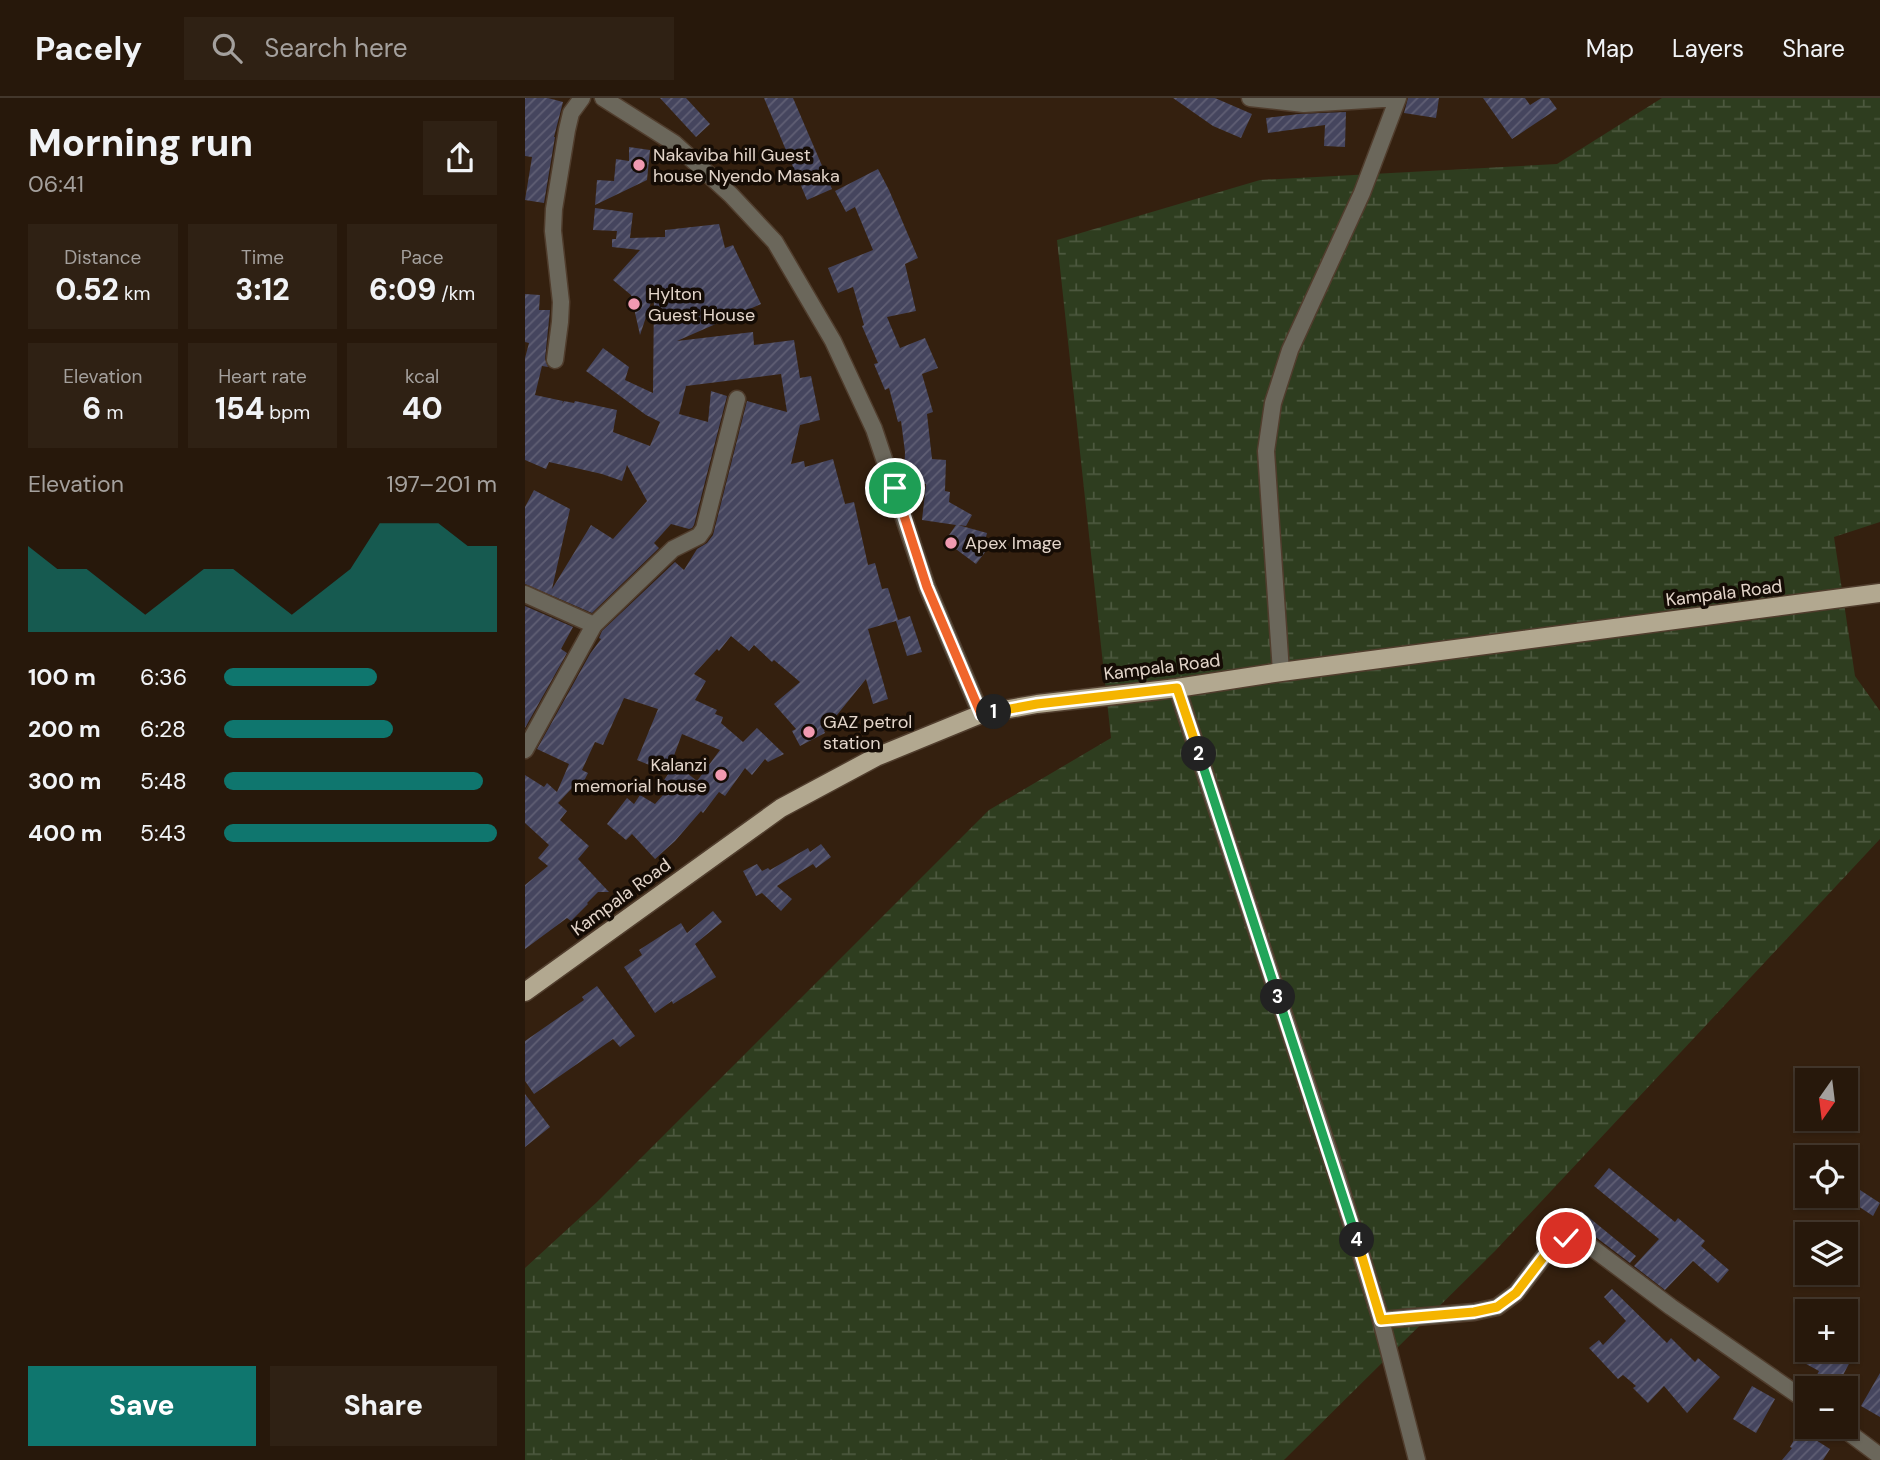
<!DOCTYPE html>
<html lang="en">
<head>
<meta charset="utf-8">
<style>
  :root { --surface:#27180b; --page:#2f2114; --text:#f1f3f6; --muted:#a4a09d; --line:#43372c; --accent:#0f766e }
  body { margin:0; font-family:"DM Sans",sans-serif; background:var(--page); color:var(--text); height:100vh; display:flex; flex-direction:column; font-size:26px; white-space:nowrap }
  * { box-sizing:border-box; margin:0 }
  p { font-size:23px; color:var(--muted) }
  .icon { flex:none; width:38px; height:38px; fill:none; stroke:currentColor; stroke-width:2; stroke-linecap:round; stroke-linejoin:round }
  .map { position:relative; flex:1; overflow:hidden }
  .sheet { display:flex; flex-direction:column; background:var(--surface); width:525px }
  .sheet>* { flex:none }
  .needle { width:46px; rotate:194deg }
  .tools { position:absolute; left:1270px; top:970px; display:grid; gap:14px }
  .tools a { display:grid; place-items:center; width:63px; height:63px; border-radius:0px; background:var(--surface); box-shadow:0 2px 5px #0004,0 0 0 2px var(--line); font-size:35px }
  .pin { position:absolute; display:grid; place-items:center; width:60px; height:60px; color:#fff; margin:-30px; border:4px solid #fff; border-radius:50%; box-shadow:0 2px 7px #0007 }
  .km { position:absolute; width:35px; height:35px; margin:-18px; border-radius:50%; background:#222; color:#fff; font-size:19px; line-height:35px; text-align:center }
  .round { display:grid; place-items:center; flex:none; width:74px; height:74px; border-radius:0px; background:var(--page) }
  .head { display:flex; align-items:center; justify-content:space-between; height:119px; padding:0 28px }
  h1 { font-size:38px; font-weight:800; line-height:52px }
  .metrics { display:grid; grid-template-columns:repeat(3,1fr); gap:10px; height:119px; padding:7px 28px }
  .metrics div { display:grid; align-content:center; border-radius:0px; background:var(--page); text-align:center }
  .metrics b { font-size:30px; font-weight:800 }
  .metrics small { font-size:19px; font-weight:400 }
  .metrics p { font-size:19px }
  .chart { height:196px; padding:14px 28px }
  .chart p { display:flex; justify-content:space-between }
  .chart svg { width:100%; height:126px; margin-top:7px; fill:var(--accent); opacity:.7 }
  .action { display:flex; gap:14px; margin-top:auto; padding:14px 28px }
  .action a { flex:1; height:80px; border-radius:0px; background:var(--accent); color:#fff; font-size:28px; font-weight:800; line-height:80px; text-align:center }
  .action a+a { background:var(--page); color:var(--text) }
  ul { padding:0 28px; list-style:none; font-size:23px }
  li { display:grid; grid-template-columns:112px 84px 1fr; align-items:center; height:52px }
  li i { height:18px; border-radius:9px; background:var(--accent) }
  header { display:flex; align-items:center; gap:42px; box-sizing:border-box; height:98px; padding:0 35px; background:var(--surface); border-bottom:2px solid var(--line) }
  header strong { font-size:33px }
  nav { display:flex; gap:38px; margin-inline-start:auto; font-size:24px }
  .search { width:490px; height:63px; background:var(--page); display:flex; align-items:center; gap:18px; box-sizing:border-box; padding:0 24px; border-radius:0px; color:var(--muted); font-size:26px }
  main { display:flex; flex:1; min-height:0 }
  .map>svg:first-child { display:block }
  .wetland { fill:url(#wetland-marsh) }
  .building { fill:url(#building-hatch); fill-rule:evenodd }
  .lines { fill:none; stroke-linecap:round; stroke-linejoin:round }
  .minor-casing { stroke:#503d2d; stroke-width:19 }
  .major-casing { stroke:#503d2d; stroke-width:21 }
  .minor { stroke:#6b675b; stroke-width:16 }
  .major { stroke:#b2a890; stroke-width:18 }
  .split-1-casing { stroke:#fff; stroke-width:14 }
  .split-2-casing { stroke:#fff; stroke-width:14 }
  .split-3-casing { stroke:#fff; stroke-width:14 }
  .split-4-casing { stroke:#fff; stroke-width:14 }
  .split-5-casing { stroke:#fff; stroke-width:14 }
  .split-1 { stroke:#f0652b; stroke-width:9 }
  .split-2 { stroke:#f5b400; stroke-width:9 }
  .split-3 { stroke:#22a559; stroke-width:9 }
  .split-4 { stroke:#22a559; stroke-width:9 }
  .split-5 { stroke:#f5b400; stroke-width:9 }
  .poi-dot { fill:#f19ab1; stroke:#150c05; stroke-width:2.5 }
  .labels { text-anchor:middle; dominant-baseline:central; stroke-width:7; stroke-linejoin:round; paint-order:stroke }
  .poi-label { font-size:18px; fill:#e3d5ca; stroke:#150c05; text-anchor:start }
  .street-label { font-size:18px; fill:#e3d5ca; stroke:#150c05 }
</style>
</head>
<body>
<header>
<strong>Pacely</strong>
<div class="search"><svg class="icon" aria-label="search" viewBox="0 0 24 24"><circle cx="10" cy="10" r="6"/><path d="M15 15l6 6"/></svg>Search here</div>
<nav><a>Map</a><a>Layers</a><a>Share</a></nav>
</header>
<main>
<section class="sheet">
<div class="head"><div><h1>Morning run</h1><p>06:41</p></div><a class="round"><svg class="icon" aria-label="share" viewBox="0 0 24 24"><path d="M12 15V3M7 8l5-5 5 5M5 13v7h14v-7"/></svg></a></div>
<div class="metrics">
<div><p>Distance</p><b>0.52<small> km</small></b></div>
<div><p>Time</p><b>3:12</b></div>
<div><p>Pace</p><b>6:09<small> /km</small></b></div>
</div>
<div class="metrics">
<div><p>Elevation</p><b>6<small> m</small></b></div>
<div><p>Heart rate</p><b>154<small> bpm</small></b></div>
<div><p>kcal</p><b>40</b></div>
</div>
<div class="chart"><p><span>Elevation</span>197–201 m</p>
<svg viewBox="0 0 160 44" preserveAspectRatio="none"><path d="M0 44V14L10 22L20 22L30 30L40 38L50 30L60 22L70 22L80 30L90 38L100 30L110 22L120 6L130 6L140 6L150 14L160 14V44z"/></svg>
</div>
<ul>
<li><b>100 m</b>6:36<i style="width:56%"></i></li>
<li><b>200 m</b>6:28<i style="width:62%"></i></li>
<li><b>300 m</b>5:48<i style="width:95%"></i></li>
<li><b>400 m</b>5:43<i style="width:100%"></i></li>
</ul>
<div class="action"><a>Save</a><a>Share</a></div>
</section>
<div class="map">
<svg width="1355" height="1362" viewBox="0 0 1355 1362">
  <defs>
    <pattern id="wetland-marsh" width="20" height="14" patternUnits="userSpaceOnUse" patternTransform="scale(1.75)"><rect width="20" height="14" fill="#2e3d1f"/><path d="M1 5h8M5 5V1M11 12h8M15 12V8" fill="none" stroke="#4c583e"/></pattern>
    <pattern id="building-hatch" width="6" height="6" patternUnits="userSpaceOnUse" patternTransform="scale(1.75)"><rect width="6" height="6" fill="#45455e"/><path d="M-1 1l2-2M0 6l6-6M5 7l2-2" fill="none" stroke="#605f74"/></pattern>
  </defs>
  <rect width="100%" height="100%" fill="#34200f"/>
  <!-- wetland -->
  <polygon class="wetland" points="1137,0 1355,0 1355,424 1309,439 1330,578 1355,613 1355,741 970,1153 759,1362 0,1362 0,1170 72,1104 464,712 586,640 532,142 735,82 1032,66"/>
  <!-- building -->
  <g class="building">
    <polygon points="0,0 23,0 38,4 29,39 30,39 19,105 0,102 7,59 0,58"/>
    <polygon points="135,0 161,0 185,26 171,39"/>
    <polygon points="239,0 268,0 307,91 282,102"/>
    <polygon points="648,0 690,0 727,16 716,40 688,28"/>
    <polygon points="883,0 914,0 911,20 879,15"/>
    <polygon points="958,0 1000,0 1005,7 1016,0 1024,0 1032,11 987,41"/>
    <polygon points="821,14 820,49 799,48 800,27 743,35 741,20 774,16"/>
    <polygon points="104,49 125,52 122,82 70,107 72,82 89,83 91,61 104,63"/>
    <polygon points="353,71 364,92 393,160 380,166 391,213 362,219 375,250 400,240 413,270 397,276 408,314 402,316 407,361 421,362 420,393 425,394 424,404 447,417 441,428 433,427 462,435 458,451 461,453 451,466 420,443 431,427 397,422 401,386 379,385 380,354 376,323 373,324 364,290 360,292 349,266 353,265 337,228 339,227 328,189 313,195 303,170 348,152 330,109 321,114 310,93"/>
    <path d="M70 110 108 115 105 140 140 139V132L194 126 200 150 208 147 236 206 152 243 228 234 229 247 269 242 275 280 286 278 295 322 275 327 266 366 279 363 280 369 308 361 320 406 329 404 343 467 350 465 357 491 363 490 373 522 385 518 397 554 382 558 371 523 343 531 363 601 348 606 341 581 299 633 300 635 275 648 267 633 271 631 249 606 275 584 249 562 247 564 229 547 224 553 206 538 194 553 192 551 169 576 181 583 170 602 192 612 190 616 198 619 196 625 218 644 232 630 259 656 243 664 240 661 227 677 220 670 200 698 194 694 178 715 176 713 150 743 130 761 107 736 101 742 82 726 102 700 109 706 115 697 130 706 146 688 139 682 144 675 112 662 133 611 99 600 78 647 70 644 57 672 63 675 55 691 49 688 33 705 42 713 35 722 64 748 53 761 84 794H73L62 805 63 806 46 823 42 820 0 851V787L23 768 13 760 24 747 0 725V677L19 689 22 685 32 694 44 666 12 651 65 556 76 541 74 540 77 533 150 464 159 472 172 451 182 445 188 437 222 303 262 314 256 276 161 288 154 316 183 324 186 293 202 298 169 427 167 430 164 431 146 426 129 445 134 450 67 515 0 486V409L9 392 45 411 27 491 66 427 88 441 122 403 102 367 97 383 77 376 24 364 21 371 0 362V260L4 245 0 244V196L15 197 14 212H25L20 261 23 269 17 268 10 297 38 303 37 306 39 303 49 305 50 303 92 312 88 334 125 348 135 324 121 317 61 273 78 250 104 269 100 282 128 295 129 195 115 237 106 197 88 182 115 152 87 149V141H91L92 133 68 132ZM157 636 195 652 172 683 147 663Z"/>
    <polygon points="0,508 48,529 36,551 42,555 0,630"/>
    <polygon points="296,746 306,759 291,770 288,766 252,788 267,801 256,813 237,795 231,798 218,773 232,766 237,773 243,770 245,772 283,750 285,754"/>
    <polygon points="188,813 197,824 170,846 191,879 148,906 147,903 130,915 99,869 117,857 114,852 156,825 162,835"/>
    <polygon points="72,888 110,938 95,949 88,941 9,996 0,983 0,943 59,902 57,899"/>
    <polygon points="0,996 25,1029 0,1049"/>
    <polygon points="1084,1070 1150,1124 1153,1120 1180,1143 1176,1148 1204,1172 1193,1185 1168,1163 1140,1192 1109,1168 1134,1141 1069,1088"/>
    <polygon points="1335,1092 1355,1105 1348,1118 1327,1104"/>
    <polygon points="1056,1113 1111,1158 1105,1165 1068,1137 1045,1128"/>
    <polygon points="1087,1191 1142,1245 1146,1240 1170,1264 1173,1260 1195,1279 1162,1315 1139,1288 1123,1305 1108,1290 1111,1288 1098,1277 1093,1281 1064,1250 1074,1242 1078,1247 1101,1223 1079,1199"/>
    <polygon points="1277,1251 1332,1251 1311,1290 1285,1290 1294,1273 1272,1261"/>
    <polygon points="1355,1275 1355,1319 1336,1308"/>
    <polygon points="1227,1288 1250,1301 1231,1335 1208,1321"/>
    <polygon points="1275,1332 1305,1351 1298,1362 1257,1362 1267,1350 1265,1349"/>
  </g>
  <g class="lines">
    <!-- minor casing -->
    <g class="minor-casing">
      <g id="minor">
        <polyline points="78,0 149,45 206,97 250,144 308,243 349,331 402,489 456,616"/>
        <polyline points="725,0 779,6 873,0 837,95 765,252 748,305 741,353 756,574"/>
        <polyline points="30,262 35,224 36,204 28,133 29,111 42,32 46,15 57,0"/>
        <polyline points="0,496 69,527"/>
        <polyline points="652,590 812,1078 856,1222 892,1362"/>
        <polyline points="0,652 69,527 148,451 174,438 179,431 212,301"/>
        <polyline points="856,1222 949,1214 972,1209 991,1195 1030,1144 1041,1140 1051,1141 1062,1146 1146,1209 1283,1304"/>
        <polyline points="1315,1328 1355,1358"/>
      </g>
    </g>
    <!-- major casing -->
    <g class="major-casing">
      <polyline id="major" points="0,894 256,710 351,659 456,616 512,606 652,590 756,574 1355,495"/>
    </g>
    <!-- minor -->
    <use href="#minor" class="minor"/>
    <!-- major -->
    <use href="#major" class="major"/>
  </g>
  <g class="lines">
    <!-- split-1 casing -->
    <g class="split-1-casing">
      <polyline id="split-1" points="370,390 402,489 456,616 469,614"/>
    </g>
    <!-- split-2 casing -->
    <g class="split-2-casing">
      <polyline id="split-2" points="469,614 512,606 652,590 674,656"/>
    </g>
    <!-- split-3 casing -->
    <g class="split-3-casing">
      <polyline id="split-3" points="674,656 753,899"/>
    </g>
    <!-- split-4 casing -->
    <g class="split-4-casing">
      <polyline id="split-4" points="753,899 832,1142"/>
    </g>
    <!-- split-5 casing -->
    <g class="split-5-casing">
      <polyline id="split-5" points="832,1142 856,1222 949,1214 972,1209 991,1195 1030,1144 1041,1140"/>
    </g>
    <!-- split-1 -->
    <use href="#split-1" class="split-1"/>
    <!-- split-2 -->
    <use href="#split-2" class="split-2"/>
    <!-- split-3 -->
    <use href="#split-3" class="split-3"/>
    <!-- split-4 -->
    <use href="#split-4" class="split-4"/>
    <!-- split-5 -->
    <use href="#split-5" class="split-5"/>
  </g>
  <!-- markers -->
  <g class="poi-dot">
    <circle cx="114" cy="67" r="7"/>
    <circle cx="109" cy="206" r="7"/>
    <circle cx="426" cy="445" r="7"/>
    <circle cx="284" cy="634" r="7"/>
    <circle cx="196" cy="677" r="7"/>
  </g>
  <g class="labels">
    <!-- poi labels -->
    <g class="poi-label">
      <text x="128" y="57">Nakaviba hill Guest<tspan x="128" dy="21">house Nyendo Masaka</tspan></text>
      <text x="123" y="196">Hylton<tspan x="123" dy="21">Guest House</tspan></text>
      <text x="440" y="445">Apex Image</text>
      <text x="298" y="624">GAZ petrol<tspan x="298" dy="21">station</tspan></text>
      <text x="182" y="667" text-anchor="end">Kalanzi<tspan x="182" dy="21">memorial house</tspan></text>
    </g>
    <!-- street labels -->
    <g class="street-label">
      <text transform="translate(1199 495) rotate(-7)">Kampala Road</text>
      <text transform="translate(637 569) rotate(-7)">Kampala Road</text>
      <text transform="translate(96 799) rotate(-36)">Kampala Road</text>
    </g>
  </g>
</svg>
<div class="tools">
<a><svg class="needle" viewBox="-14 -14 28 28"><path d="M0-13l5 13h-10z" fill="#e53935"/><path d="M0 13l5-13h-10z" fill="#a4a09d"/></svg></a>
<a><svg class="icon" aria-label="locate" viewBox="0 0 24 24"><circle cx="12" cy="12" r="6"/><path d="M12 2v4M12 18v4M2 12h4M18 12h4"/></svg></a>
<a><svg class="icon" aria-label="layers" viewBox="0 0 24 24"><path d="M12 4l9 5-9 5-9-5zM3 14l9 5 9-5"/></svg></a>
<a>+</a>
<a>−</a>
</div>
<div class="pin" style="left:370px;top:390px;background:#1e9e55"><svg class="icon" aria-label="arrive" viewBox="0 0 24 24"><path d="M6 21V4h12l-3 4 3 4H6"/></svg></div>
<div class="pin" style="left:1041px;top:1140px;background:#d93025"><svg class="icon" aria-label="check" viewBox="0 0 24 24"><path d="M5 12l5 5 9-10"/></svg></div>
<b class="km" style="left:469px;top:614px">1</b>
<b class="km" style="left:674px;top:656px">2</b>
<b class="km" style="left:753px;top:899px">3</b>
<b class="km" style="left:832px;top:1142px">4</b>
</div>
</main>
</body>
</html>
